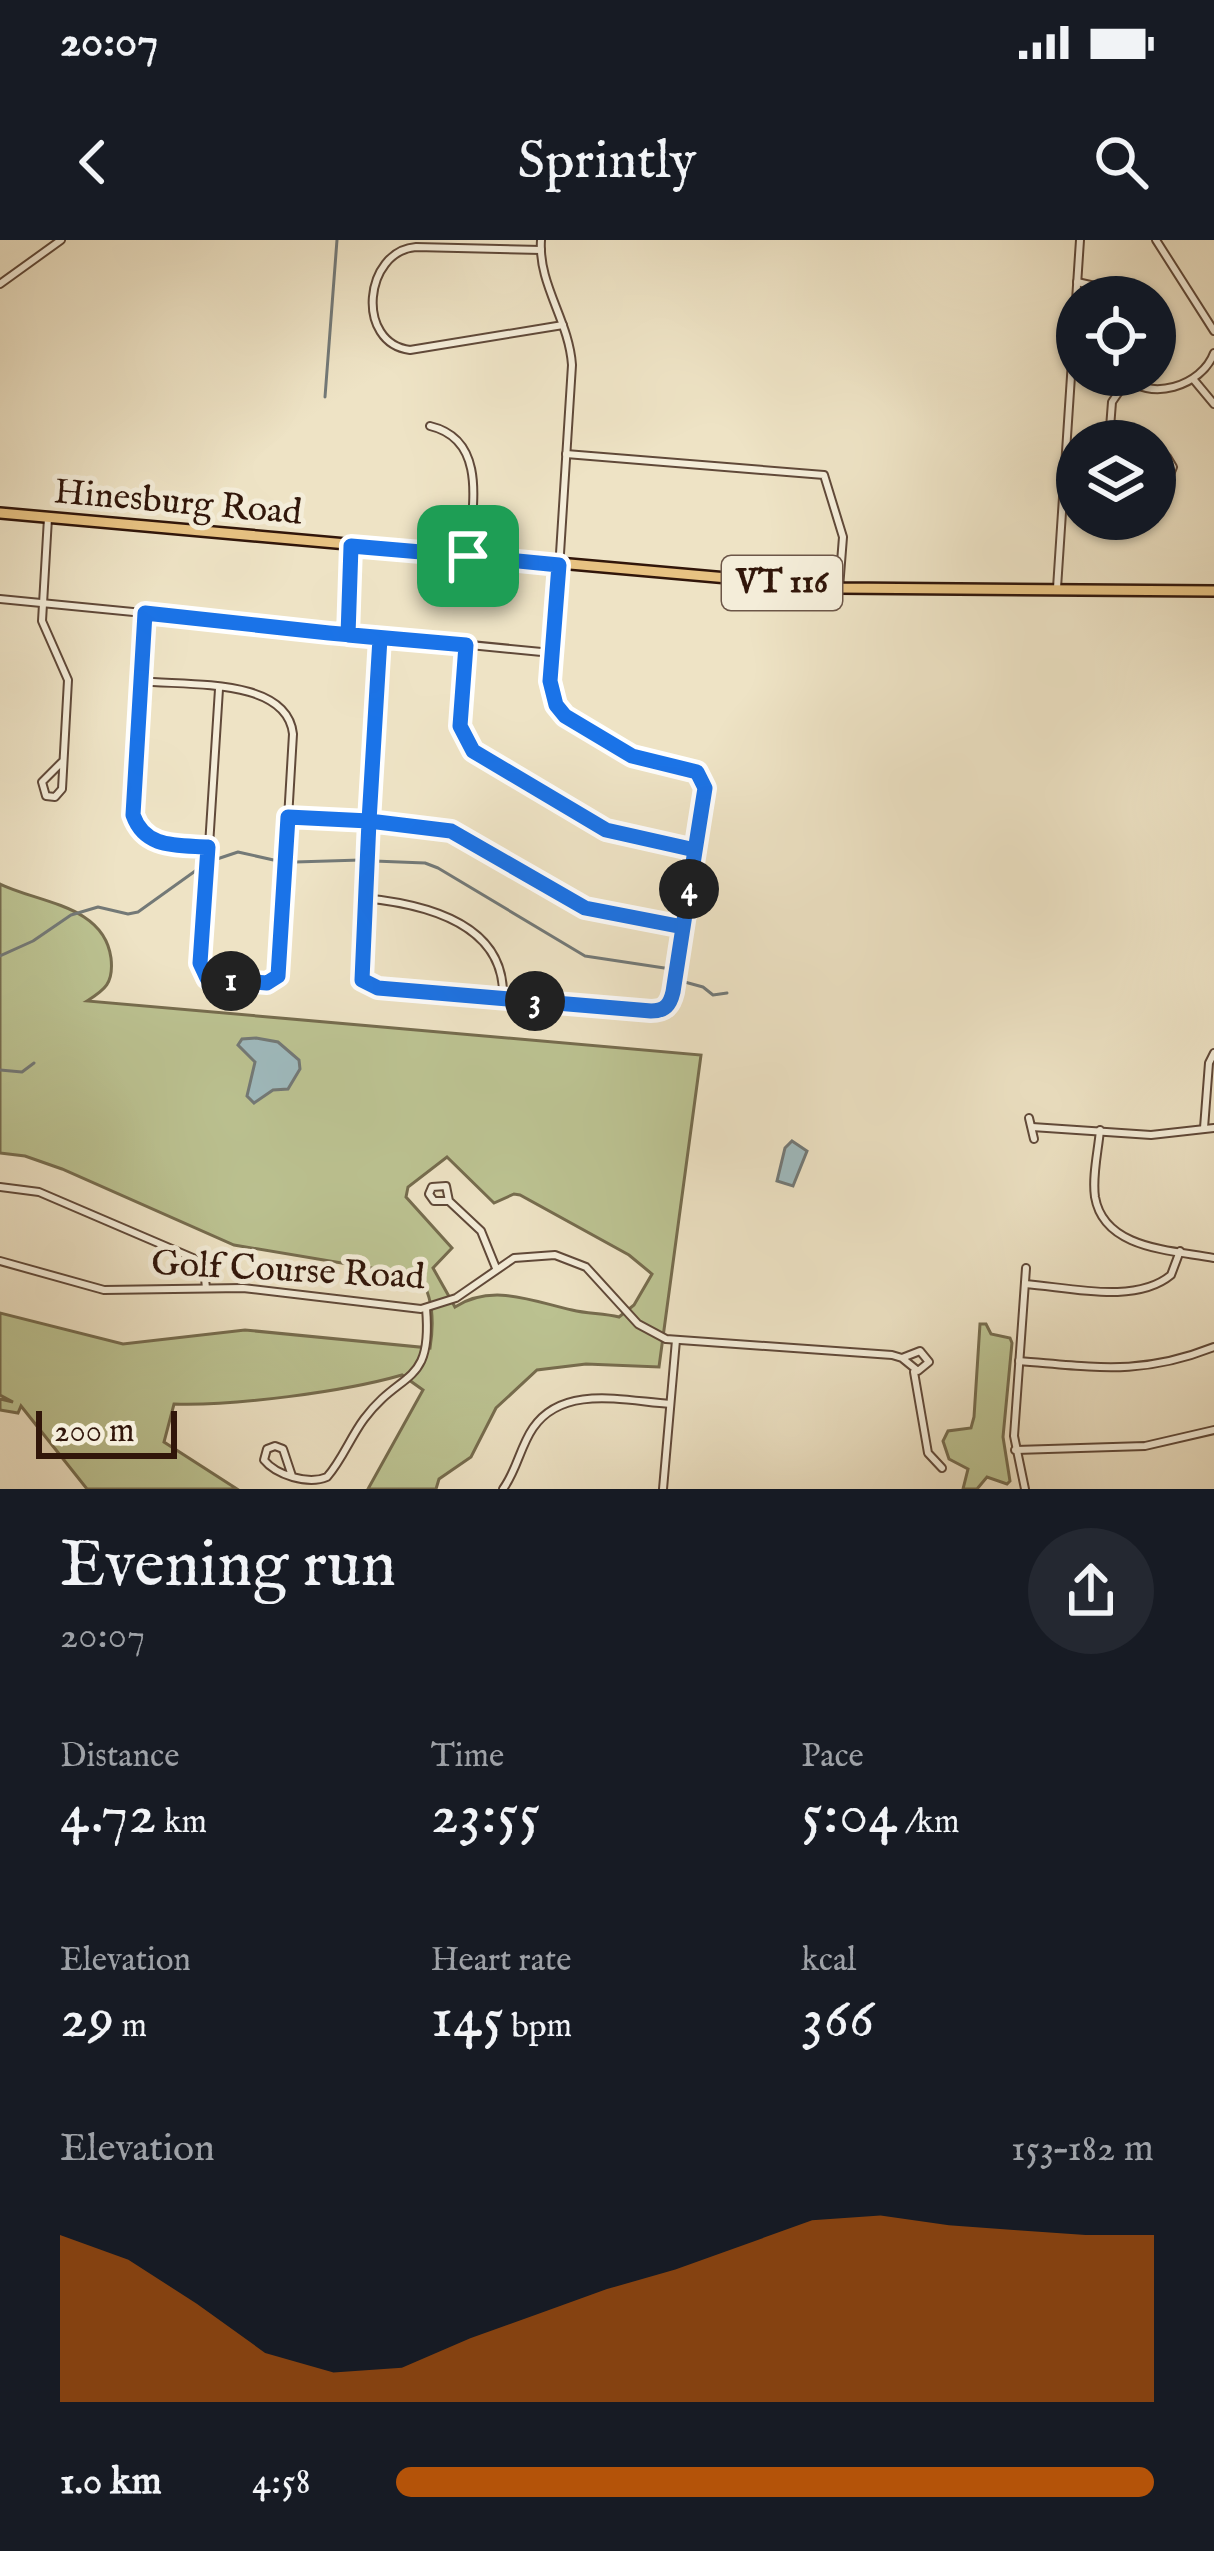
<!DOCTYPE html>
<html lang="en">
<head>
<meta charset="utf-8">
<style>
  :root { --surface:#171b24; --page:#242831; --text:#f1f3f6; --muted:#9ea1a6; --accent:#b45309 }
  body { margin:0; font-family:"IM FELL English",serif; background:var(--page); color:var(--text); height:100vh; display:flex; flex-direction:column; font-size:45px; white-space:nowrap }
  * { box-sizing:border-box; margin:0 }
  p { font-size:39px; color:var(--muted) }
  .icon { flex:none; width:66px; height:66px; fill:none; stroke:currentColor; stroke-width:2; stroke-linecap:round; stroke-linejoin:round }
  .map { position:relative; height:1249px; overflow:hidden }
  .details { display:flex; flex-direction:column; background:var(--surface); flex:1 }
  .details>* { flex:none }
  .buttons { position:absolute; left:1056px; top:36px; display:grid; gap:24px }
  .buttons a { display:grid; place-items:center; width:120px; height:120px; border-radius:50%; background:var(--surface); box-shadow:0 3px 9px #0004; font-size:60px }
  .scale { position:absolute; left:36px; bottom:30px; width:141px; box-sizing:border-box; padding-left:12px; border:6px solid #31160a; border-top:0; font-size:33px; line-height:42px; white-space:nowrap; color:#31160a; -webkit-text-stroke:9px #f4edd9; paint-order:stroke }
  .pin { position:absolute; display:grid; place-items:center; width:102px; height:102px; color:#fff; margin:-51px; border-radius:24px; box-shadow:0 6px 18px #0006 }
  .km { position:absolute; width:60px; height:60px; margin:-30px; border-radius:50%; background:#222; color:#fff; font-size:33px; line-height:60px; text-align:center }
  .round { display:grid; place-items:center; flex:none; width:126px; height:126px; border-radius:63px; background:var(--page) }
  .head { display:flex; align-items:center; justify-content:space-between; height:204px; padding:0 60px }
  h1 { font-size:66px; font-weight:600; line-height:90px }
  .metrics { display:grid; grid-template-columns:repeat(3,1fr); gap:18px; height:204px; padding:12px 60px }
  .metrics div { display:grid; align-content:center }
  .metrics b { font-size:60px; font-weight:600 }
  .metrics small { font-size:33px; font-weight:400 }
  .metrics p { font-size:33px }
  .chart { height:336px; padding:24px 60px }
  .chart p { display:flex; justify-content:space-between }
  .chart svg { width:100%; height:216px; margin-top:12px; fill:var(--accent); opacity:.7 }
  ul { padding:0 60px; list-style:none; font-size:39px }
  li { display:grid; grid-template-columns:192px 144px 1fr; align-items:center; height:90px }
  li i { height:30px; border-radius:15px; background:var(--accent) }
  .status { display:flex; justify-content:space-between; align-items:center; height:84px; padding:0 60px; background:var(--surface); direction:ltr }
  .status svg { height:33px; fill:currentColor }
  header { display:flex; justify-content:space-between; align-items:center; height:156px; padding:0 60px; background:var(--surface); font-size:54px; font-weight:600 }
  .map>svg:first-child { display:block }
  .green { fill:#bcc392; stroke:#766c4e; stroke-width:3; fill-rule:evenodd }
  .water { fill:#9fbbbf; stroke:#737977; stroke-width:3 }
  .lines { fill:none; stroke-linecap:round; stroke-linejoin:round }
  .stream { stroke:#737977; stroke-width:3 }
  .minor-casing { stroke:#604939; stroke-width:10 }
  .major-casing { stroke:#31160a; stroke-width:14 }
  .minor { stroke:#f4edd9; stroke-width:6 }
  .major { stroke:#e7c282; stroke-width:9 }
  .route-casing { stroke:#fff; stroke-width:24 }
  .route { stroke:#1a73e8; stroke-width:15 }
  .labels { text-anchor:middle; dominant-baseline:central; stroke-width:10; stroke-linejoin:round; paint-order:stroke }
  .shield { fill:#f4edd9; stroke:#6c5648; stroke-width:3 }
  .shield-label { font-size:33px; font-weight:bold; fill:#31160a }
  .street-label { font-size:36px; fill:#31160a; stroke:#f4edd9 }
</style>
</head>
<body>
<div class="status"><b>20:07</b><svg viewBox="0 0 49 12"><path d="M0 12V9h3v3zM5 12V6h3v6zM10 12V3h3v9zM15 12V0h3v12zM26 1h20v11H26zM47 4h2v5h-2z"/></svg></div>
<header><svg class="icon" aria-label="back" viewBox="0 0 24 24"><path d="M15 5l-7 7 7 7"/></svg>Sprintly<svg class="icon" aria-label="search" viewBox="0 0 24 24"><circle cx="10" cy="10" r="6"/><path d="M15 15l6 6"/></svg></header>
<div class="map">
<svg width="1214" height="1249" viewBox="0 0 1214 1249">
  <rect width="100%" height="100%" fill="#eee3c5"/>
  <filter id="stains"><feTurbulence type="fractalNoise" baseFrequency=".00167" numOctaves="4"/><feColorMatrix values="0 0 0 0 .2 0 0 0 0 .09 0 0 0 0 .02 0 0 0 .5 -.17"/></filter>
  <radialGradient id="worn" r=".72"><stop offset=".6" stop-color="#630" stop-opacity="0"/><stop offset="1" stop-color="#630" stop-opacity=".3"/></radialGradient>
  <!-- green -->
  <g class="green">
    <path d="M0 644C39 663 104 665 111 718 114 744 104 750 87 761L701 815 659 1127 586 1124 537 1130 496 1168 471 1217 439 1239 436 1249H368L423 1150 402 1135C343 1152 234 1166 174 1164L164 1202 237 1249H87L21 1166 18 1173 0 1170V1159L13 1162 0 1155V1073L123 1104 245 1090 430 1108C434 1084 433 1056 419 1036L234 1005 62 929 25 916 0 913ZM447 917 494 963 514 954 520 955 629 1015 652 1034 634 1065 619 1077C603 1073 588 1074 572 1070 532 1061 492 1043 455 1067L433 1028 452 1008 406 957 408 947Z"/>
    <polygon points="980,1084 986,1084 991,1094 1010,1098 1012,1103 1003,1197 1010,1241 1007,1244 987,1237 977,1249 963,1249 968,1229 949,1219 943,1201 948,1191 971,1188 974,1177"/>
  </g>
  <!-- water -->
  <g class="water">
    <polygon points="256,798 278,802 299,820 300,829 288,849 273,850 254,863 247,856 255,822 238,805 242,799"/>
    <polygon points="792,901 807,911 793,946 777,941 785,908"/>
  </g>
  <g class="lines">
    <!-- stream -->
    <g class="stream">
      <polyline points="325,157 337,0"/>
      <polyline points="217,619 238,612 278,621"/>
      <polyline points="374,621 425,623 438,628 585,716 671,729"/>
      <polyline points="295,622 361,620"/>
      <polyline points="0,716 33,701 71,675 98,667 128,674 138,672 198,629"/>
      <polyline points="681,741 703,747 713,755 727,753"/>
      <polyline points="0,830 22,832 34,823"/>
    </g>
    <!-- minor casing -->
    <g class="minor-casing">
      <g id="minor">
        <polyline points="1156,0 1214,91"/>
        <path d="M541 10 416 7C364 11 355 103 410 110L563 85"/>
        <polyline points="1077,42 1095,46 1106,57"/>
        <polyline points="0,44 61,0"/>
        <path d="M1123 135C1149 163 1202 146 1214 113"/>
        <polyline points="1194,140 1214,164"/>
        <path d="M430 186C489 200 472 269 468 316"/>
        <polyline points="1109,201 1112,162 1127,140"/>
        <polyline points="566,214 824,235 843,297 839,348"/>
        <polyline points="1155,218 1167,217 1173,227 1169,237 1155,237"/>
        <polyline points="48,278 42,381 68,440 62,549 55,557 46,556 42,542 63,521"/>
        <polyline points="1057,348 1080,0"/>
        <polyline points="0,359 552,413"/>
        <path d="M145 372 134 580C150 609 179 605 208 607"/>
        <polyline points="348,395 351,306"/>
        <path d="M379 398 362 740 378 748 651 771 665 768 672 757 705 544 697 533 632 516 565 476 551 455 572 125C569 80 538 45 541 0"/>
        <path d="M466 405C462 439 449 483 473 511L606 591 695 610"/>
        <path d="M141 441C186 446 287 437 293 494L279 731 270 743 210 739 201 731 219 449"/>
        <polyline points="288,577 444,589 585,668 683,687"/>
        <path d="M364 658C425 664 506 683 503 758"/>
        <polyline points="1029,878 1034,899"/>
        <polyline points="1032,887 1151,895 1214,888"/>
        <polyline points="1204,888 1209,823 1214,813"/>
        <path d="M1100 890C1098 912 1092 936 1095 957 1104 1010 1173 1010 1214 1018"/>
        <polyline points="0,947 39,952 193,1018 204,1029 206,1048"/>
        <polyline points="449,961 434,961 429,954 432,947 446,946 449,961 481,991 496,1028"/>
        <polyline points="0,1021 104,1050 243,1048 421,1069 456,1058 514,1018 555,1015 586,1027 638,1084 666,1099 892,1115 902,1118 918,1131 929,1122 920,1111 902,1118"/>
        <path d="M1025 1044C1068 1047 1135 1065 1171 1035L1180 1011"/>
        <path d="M1019 1121C1095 1127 1141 1136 1214 1107"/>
        <polyline points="914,1132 928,1213 942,1228"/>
        <polyline points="1015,1210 1145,1206 1214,1190"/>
        <path d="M292 1236 283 1209 275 1206 267 1209 264 1220C276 1235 308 1245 327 1237 342 1220 350 1198 364 1179 401 1129 433 1147 426 1068"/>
        <path d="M503 1249C517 1230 520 1207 533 1188 563 1144 625 1161 670 1164"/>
        <polyline points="663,1249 676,1100"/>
        <polyline points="1025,1249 1014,1196 1026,1028"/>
      </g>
    </g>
    <!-- major casing -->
    <g class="major-casing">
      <polyline id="major" points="0,273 839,348 1214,351"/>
    </g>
    <!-- minor -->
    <use href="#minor" class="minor"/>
    <!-- major -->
    <use href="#major" class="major"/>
  </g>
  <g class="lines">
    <!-- route casing -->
    <g class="route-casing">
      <path id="route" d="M468 316 351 306 348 395 380 398 369 581 288 577 278 736 267 743 207 738 200 723 208 607C177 605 145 609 133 575L145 373 329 393C375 397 420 401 466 405L460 486 473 511 606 590 695 610 673 752C670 765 665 771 651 771L378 748 362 740 369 581 451 591 585 668 683 687 705 548 697 532 632 516 565 476 556 465 550 441 559 325 468 316"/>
    </g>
    <!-- route -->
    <use href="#route" class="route"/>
  </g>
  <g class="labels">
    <!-- shield labels -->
    <rect class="shield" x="722" y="316" width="120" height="54" rx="9"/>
    <g class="shield-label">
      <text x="782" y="343">VT 116</text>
    </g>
    <!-- street labels -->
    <g class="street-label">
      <text transform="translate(178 263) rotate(5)">Hinesburg Road</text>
      <text transform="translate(288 1031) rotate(3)">Golf Course Road</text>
    </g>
  </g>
  <rect width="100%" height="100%" filter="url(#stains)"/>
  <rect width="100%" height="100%" fill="url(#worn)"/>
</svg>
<div class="buttons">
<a><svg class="icon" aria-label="locate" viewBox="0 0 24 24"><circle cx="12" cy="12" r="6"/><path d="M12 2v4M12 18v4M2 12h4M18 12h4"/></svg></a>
<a><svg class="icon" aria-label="layers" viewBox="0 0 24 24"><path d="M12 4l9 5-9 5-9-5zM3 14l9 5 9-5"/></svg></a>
</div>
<div class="scale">200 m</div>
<div class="pin" style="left:468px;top:316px;background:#1e9e55"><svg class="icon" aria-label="arrive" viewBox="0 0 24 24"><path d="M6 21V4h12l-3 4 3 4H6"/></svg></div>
<b class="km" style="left:231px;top:741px">1</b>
<b class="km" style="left:535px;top:761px">3</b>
<b class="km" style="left:689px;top:649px">4</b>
</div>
<section class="details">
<div class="head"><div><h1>Evening run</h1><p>20:07</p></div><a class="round"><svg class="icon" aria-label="share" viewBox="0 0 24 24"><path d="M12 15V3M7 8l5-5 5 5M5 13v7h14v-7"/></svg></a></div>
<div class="metrics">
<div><p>Distance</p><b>4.72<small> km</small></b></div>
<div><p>Time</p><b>23:55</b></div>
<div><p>Pace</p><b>5:04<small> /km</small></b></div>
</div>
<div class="metrics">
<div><p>Elevation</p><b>29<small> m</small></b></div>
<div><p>Heart rate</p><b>145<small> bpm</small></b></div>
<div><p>kcal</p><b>366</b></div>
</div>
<div class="chart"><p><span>Elevation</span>153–182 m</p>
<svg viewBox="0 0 160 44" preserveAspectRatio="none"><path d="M0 44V10L10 15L20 24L30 34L40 38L50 37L60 31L70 26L80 21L90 17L100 12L110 7L120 6L130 8L140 9L150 10L160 10V44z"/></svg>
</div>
<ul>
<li><b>1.0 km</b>4:58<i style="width:100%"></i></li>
</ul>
</section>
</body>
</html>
